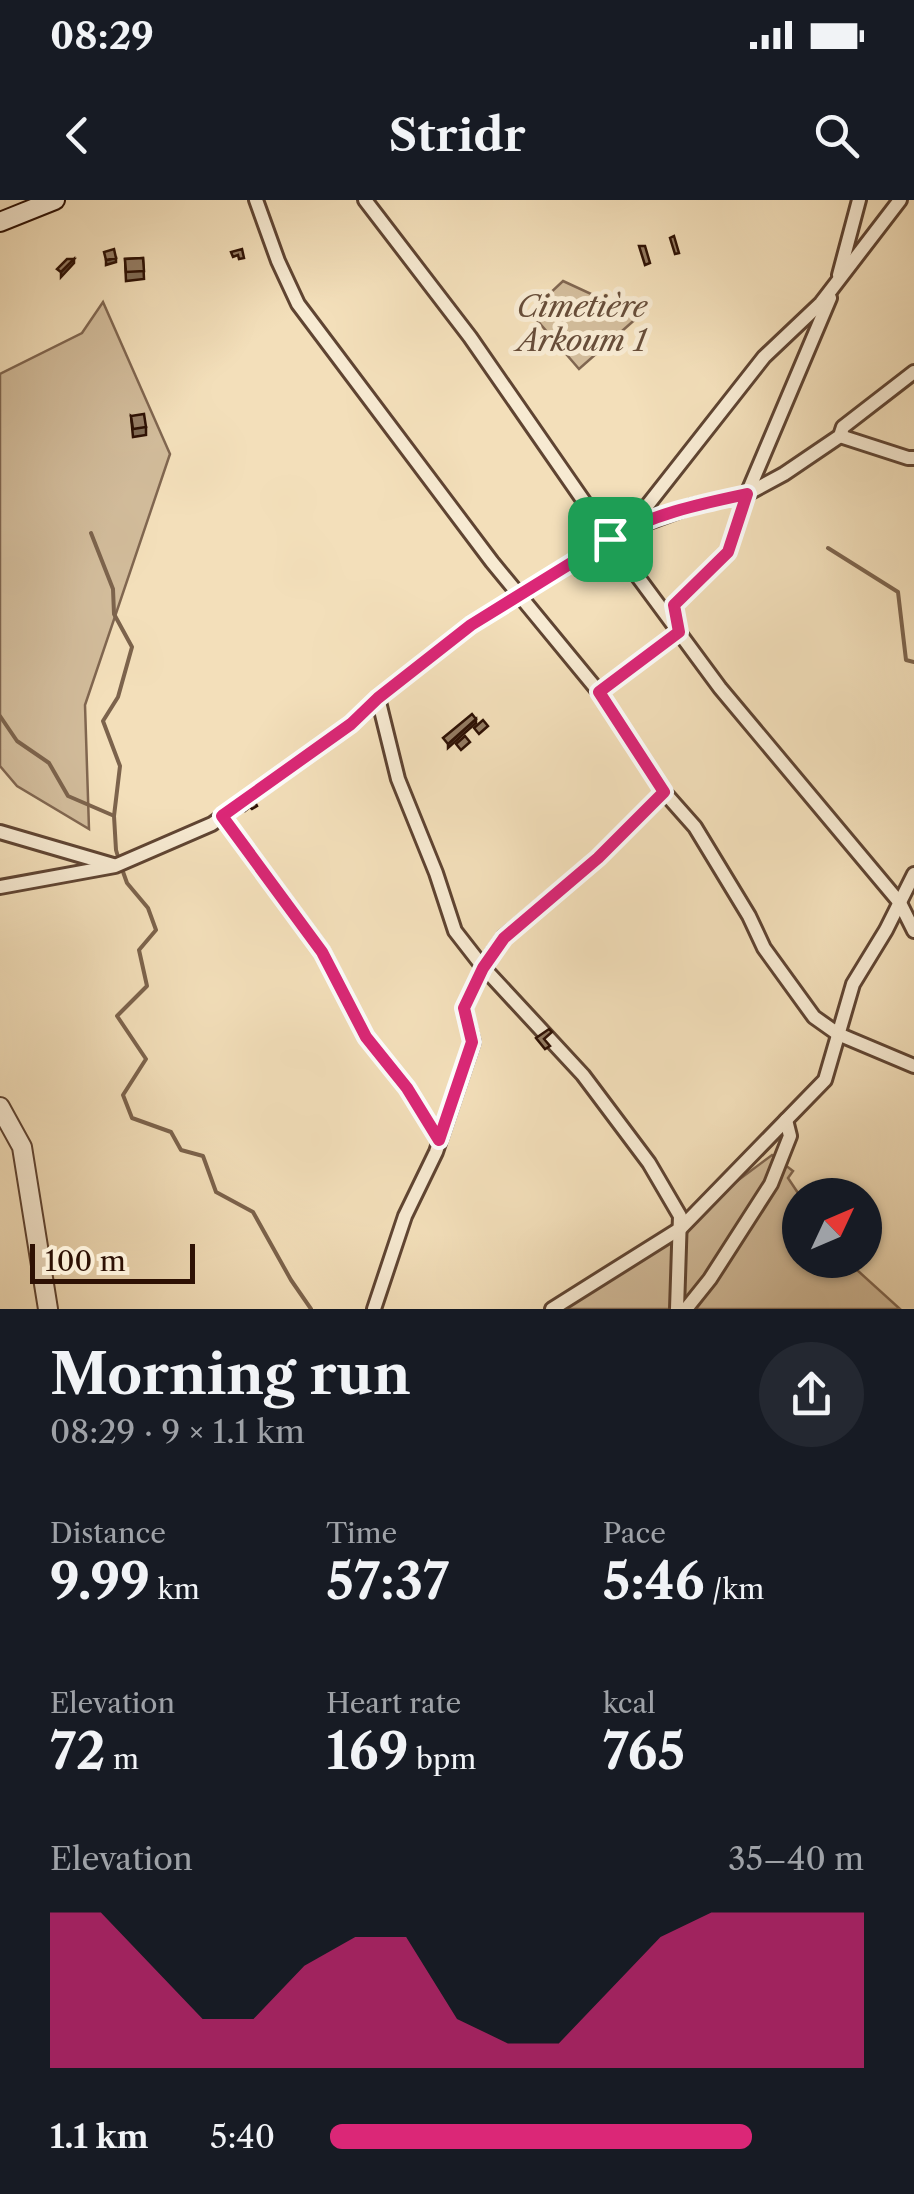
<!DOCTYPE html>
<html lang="en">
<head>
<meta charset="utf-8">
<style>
  :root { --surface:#171b24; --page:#242831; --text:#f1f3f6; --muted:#9ea1a6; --accent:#db2777 }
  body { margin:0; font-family:"Libre Caslon Text",serif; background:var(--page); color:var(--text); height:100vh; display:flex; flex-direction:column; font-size:38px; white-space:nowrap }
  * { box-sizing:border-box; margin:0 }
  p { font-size:32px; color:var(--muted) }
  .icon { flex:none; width:55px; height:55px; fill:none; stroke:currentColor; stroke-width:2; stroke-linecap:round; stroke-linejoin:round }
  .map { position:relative; height:1109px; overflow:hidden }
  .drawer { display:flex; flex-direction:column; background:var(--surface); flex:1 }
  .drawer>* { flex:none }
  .needle { width:65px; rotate:46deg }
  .controls { position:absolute; left:782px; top:978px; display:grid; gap:20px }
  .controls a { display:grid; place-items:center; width:100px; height:100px; border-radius:50%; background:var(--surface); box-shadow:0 2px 8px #0004; font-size:50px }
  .scale { position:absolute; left:30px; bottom:25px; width:165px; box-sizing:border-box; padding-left:10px; border:5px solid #2e1104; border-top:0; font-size:28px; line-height:35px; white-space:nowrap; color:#2e1104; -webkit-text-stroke:8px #f7ead2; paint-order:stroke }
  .pin { position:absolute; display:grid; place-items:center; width:85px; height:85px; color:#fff; margin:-42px; border-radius:20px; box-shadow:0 5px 15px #0006 }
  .round { display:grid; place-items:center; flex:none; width:105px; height:105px; border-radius:52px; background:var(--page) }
  .head { display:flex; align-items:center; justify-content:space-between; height:170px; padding:0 50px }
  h1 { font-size:55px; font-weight:800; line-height:75px }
  .metrics { display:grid; grid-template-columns:repeat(3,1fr); gap:15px; height:170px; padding:10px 50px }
  .metrics div { display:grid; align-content:center }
  .metrics b { font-size:50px; font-weight:800 }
  .metrics small { font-size:28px; font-weight:400 }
  .metrics p { font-size:28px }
  .chart { height:280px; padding:20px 50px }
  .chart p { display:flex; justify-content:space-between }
  .chart svg { width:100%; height:180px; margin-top:10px; fill:var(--accent); opacity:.7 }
  ul { padding:0 50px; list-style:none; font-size:32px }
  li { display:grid; grid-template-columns:160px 120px 1fr; align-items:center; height:75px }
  li i { height:25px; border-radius:12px; background:var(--accent) }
  .status { display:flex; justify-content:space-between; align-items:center; height:70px; padding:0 50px; background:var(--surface); direction:ltr }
  .status svg { height:28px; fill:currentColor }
  header { display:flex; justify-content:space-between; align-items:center; height:130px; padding:0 50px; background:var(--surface); font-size:45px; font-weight:800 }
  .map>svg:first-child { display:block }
  .green { fill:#d2bc9b; stroke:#806650; stroke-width:2.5 }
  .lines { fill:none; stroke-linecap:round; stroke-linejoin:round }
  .stream { stroke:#7c634c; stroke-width:4 }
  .minor-casing { stroke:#5f4432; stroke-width:18 }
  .tertiary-casing { stroke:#5f4432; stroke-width:22 }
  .secondary-casing { stroke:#2e1104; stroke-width:22 }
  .minor { stroke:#f7ead2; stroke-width:12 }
  .tertiary { stroke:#f7ead2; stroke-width:18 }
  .secondary { stroke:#f7ead2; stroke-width:18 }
  .wall { fill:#7f6b55; stroke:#2e1104; stroke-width:2.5 }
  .shaded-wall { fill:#685745; stroke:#2e1104; stroke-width:2.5 }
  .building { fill:#947c63; stroke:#2e1104; stroke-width:2.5 }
  .route-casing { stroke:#fff; stroke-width:20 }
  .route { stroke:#db2777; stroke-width:12 }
  .labels { text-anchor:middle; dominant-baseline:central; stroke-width:10; stroke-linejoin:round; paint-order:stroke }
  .park-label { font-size:30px; font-style:italic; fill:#674d39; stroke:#f7ead2 }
</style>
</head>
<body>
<div class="status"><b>08:29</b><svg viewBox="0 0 49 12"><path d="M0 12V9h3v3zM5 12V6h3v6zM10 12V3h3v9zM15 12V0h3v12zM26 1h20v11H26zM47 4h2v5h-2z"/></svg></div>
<header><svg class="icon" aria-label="back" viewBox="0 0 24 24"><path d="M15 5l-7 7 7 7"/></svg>Stridr<svg class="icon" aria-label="search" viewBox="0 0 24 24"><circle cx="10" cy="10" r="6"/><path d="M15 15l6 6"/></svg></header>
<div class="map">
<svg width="914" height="1109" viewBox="0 0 914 1109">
  <rect width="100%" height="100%" fill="#f3dfba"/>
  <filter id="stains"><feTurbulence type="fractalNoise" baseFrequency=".002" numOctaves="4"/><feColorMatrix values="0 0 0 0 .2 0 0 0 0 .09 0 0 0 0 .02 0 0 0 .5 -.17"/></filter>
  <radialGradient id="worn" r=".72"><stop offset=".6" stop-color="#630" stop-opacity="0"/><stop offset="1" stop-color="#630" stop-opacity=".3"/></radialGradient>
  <!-- green -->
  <g class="green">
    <polygon points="563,81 639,116 579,169 530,112"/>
    <polygon points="103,102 170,254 85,505 89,629 17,586 0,566 0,174 82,133"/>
    <polygon points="772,955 793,971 788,978 800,996 800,1060 846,1060 900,1109 565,1109"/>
  </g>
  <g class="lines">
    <!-- stream -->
    <g class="stream">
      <polyline points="91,333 113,389 114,414 132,447 118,497 103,521 120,566 114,616 116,650 119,660"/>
      <polyline points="828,348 898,392 906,460 914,462"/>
      <polyline points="0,516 17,541 49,563 68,596 112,615"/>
      <polyline points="122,669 127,683 148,708 156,730 139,750 147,786 117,816 146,859 123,895 132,918 171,932 181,950 203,956 216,992 253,1012 291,1080 311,1109"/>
    </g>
    <!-- minor casing -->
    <g class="minor-casing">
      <g id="minor">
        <polyline points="256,0 278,61 298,104 492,362 599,492 664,592 695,627 749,716 764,748 814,817 838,834 914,866"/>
        <polyline points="365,0 470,137 610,339 720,488 900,703 914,731"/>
        <polyline points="839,75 859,0"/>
        <polyline points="840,236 908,258 914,258"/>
        <polyline points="632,325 646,323 692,306 747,294 784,274 840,236 843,227 914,172"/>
        <polyline points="599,492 679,432 674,405 728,352 747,294 830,98"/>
        <polyline points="378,498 398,579 436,673 455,731 483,767 583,875 649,963 680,1016 677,1109"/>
        <polyline points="222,616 322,751 366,837 407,888 439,940"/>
        <polyline points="0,632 113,665"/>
        <polyline points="0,687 115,666 212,624 351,524 378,498 471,425 632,325 764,157 821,103 900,0"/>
        <polyline points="374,1109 405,1016 436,952 473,842 464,809 483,767 504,737 598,658 664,592"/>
        <polyline points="552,1109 681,1028 825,880 853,784 886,730 914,674"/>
        <polyline points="686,1109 710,1079 771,984 790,936 786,920"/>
      </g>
    </g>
    <!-- tertiary casing -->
    <g class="tertiary-casing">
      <polyline id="tertiary" points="0,907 22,947 48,1109"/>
    </g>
    <!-- secondary casing -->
    <g class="secondary-casing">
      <polyline id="secondary" points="0,22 55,0"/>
    </g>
    <!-- minor -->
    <use href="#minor" class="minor"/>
    <!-- tertiary -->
    <use href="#tertiary" class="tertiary"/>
    <!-- secondary -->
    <use href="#secondary" class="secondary"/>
  </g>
  <!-- wall -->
  <g class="wall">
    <polygon points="143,58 144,79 126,81 125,59"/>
    <polygon points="131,216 146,227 146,235 133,237"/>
  </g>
  <!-- shaded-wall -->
  <g class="shaded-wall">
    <polygon points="116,58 116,62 106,65 106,60"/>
    <polygon points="74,59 74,63 61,77 61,72"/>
    <polygon points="476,519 476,523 448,548 448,544"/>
  </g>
  <!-- building -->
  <g class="building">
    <polygon points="674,36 679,53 675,54 670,38"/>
    <polygon points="639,46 645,46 650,63 645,65"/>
    <polygon points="114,49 116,58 106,60 104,52"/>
    <polygon points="242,49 244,58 239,59 238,55 233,57 231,52"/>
    <polygon points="143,58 144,71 126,72 125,59"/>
    <polygon points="67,59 74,59 61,72 57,69"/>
    <polygon points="144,214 146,227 133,229 131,216"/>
    <polygon points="472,514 476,519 448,544 443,538"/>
    <polygon points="483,520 488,526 479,534 474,528"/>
    <polygon points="465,536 470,542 461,550 456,544"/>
    <polygon points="253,598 257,606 252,609 250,607 245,611 241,606"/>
    <polygon points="549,829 552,832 544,839 550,846 545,849 536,838"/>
  </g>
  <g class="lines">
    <!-- route casing -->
    <g class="route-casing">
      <path id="route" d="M747 294 728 352 674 405 679 432 599 492 664 592 598 658 504 738 483 768 464 808 472 842 439 940 407 888 366 837 322 752 222 616 351 524 378 498 471 425 610 339C651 314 700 304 747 294Z"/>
    </g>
    <!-- route -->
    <use href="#route" class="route"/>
  </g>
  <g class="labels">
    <!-- park labels -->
    <g class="park-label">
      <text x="582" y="106">Cimetière<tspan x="582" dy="34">Arkoum 1</tspan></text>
    </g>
  </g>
  <rect width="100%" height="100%" filter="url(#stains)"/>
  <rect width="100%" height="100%" fill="url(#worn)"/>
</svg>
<div class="controls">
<a><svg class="needle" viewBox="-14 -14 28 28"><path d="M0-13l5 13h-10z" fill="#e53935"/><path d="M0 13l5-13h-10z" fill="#9ea1a6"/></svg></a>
</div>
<div class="scale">100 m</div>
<div class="pin" style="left:610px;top:339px;background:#1e9e55"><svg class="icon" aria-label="arrive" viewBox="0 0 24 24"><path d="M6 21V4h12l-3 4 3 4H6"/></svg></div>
</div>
<section class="drawer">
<div class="head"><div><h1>Morning run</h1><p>08:29 · 9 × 1.1 km</p></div><a class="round"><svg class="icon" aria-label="share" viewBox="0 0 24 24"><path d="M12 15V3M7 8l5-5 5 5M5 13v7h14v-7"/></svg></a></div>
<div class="metrics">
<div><p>Distance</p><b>9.99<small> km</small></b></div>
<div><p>Time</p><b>57:37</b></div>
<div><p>Pace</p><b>5:46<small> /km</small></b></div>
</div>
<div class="metrics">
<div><p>Elevation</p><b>72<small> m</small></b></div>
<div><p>Heart rate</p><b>169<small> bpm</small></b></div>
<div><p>kcal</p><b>765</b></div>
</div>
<div class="chart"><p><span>Elevation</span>35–40 m</p>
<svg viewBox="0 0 160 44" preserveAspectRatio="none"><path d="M0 44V6L10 6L20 19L30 32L40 32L50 19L60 12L70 12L80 32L90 38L100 38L110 25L120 12L130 6L140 6L150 6L160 6V44z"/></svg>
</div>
<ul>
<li><b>1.1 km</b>5:40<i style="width:79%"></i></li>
</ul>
</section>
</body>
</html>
